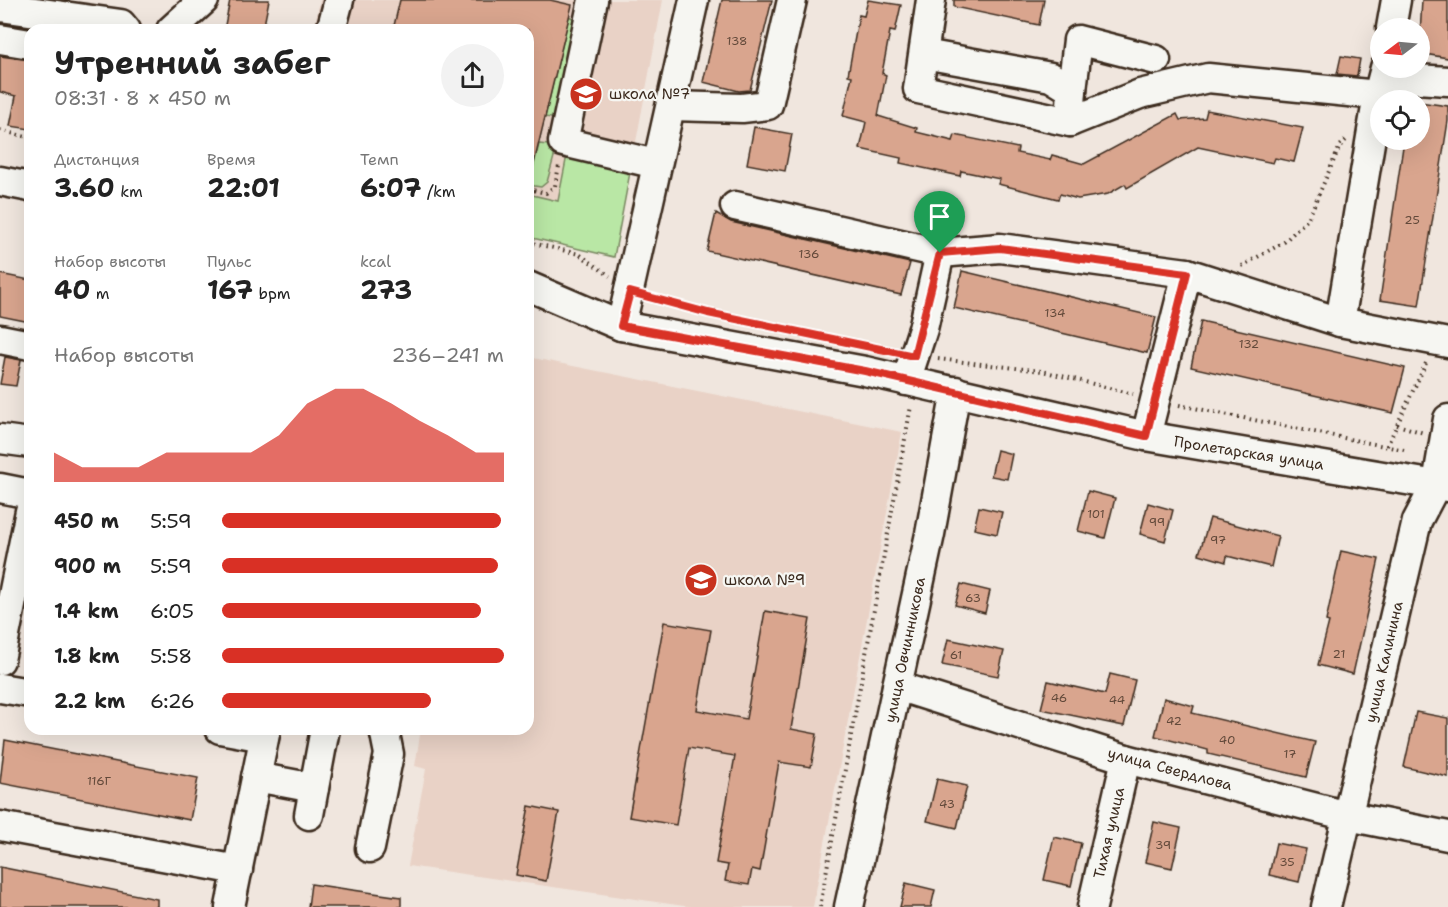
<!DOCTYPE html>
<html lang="ru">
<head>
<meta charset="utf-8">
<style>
  :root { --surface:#fff; --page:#f2f2f2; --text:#222; --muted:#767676; --accent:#d93025 }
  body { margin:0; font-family:"Shantell Sans",sans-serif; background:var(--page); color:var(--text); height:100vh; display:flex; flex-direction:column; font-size:22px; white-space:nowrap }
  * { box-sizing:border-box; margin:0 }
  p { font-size:20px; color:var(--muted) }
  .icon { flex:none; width:33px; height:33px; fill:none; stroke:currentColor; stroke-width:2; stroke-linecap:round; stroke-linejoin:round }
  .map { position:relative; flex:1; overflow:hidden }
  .drawer { position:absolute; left:24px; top:24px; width:510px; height:711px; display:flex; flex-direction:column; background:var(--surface); border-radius:18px; box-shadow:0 6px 24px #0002 }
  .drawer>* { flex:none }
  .needle { width:39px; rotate:254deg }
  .controls { position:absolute; left:1370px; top:18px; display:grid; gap:12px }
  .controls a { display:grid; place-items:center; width:60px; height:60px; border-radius:50%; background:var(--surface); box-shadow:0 6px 24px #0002; font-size:30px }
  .pin { position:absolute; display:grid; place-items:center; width:51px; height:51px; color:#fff; margin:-62px -26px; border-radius:50% 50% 50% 0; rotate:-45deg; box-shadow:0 0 6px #0007 }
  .pin .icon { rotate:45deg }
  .round { display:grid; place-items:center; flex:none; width:63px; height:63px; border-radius:32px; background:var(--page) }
  .headline { display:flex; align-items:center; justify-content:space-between; height:102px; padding:0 30px }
  h1 { font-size:33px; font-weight:700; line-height:45px }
  .stats { display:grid; grid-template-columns:repeat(3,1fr); gap:9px; height:102px; padding:6px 30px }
  .stats div { display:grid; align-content:center }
  .stats b { font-size:26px; font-weight:700 }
  .stats small { font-size:16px; font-weight:400 }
  .stats p { font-size:16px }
  .chart { height:168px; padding:12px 30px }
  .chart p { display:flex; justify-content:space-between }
  .chart svg { width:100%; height:108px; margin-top:6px; fill:var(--accent); opacity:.7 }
  ul { padding:0 30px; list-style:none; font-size:20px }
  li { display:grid; grid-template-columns:96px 72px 1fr; align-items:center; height:45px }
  li i { height:15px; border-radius:8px; background:var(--accent) }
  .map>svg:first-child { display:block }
  .built { fill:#e9d2c6 }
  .green { fill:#b9e7a5; stroke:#7a8862; stroke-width:1.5 }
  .building { fill:#d9a58e; stroke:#3b2a1e; stroke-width:1.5 }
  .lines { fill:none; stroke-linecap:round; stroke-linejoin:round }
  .minor-casing { stroke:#3b2a1e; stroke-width:33 }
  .path { stroke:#3b2a1e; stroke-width:4; stroke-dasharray:1.5 4.5; stroke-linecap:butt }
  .minor { stroke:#f6f6f2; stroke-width:28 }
  .route-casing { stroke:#fff; stroke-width:12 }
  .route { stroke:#d93025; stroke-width:8 }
  .labels { text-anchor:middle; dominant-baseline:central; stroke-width:4.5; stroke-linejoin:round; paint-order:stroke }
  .number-label { font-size:12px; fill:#62493a }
  .poi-label { font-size:15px; fill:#3b2a1e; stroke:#f6f6f2; text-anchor:start }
  .street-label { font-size:15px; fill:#3b2a1e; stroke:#f6f6f2 }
</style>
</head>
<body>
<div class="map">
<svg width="1448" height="907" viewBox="0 0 1448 907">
  <rect width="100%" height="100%" fill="#f0e6de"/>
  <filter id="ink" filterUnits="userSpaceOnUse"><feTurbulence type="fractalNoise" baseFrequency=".0167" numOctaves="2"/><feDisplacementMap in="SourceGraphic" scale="12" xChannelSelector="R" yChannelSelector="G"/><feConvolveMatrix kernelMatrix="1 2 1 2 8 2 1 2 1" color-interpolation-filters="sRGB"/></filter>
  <g filter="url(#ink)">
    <!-- built -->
    <g class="built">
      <polygon points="320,0 663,0 614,257 528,238 528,30 314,30"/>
      <polygon points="528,357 902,432 813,907 691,907 408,866 426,769 415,766 421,729 528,729"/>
    </g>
    <!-- green -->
    <g class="green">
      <polygon points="569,16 578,21 556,119 545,117"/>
      <polygon points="539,144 557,146 547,182 541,187 528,185 528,167 533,168"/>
      <polygon points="568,150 631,167 614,257 528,237 528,194 558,201"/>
    </g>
    <!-- building -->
    <g class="building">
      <polygon points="230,0 269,0 263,30 224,30"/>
      <polygon points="400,0 550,0 572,5 534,163 528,162 528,30 393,30"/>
      <polygon points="722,0 772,0 750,90 739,91 703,82"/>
      <polygon points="868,0 901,5 895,32 890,31 882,73 886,75 878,116 917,128 916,132 953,141 955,135 1018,148 1017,153 1050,160 1052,155 1084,164 1177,114 1180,120 1205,118 1207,110 1303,128 1294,162 1275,158 1273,163 1198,147 1127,188 1125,184 1108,194 1078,199 1060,194 1058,199 998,184 1000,179 961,171 960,176 900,163 901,158 860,149 866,122 843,116 852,76 848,75 859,15 864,16"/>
      <polygon points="954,0 1044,0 1039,25 954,7"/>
      <polygon points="1422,0 1448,0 1448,58 1419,53"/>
      <polygon points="0,56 30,60 30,129 10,126 16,96 0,92"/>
      <polygon points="1341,56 1360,59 1357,76 1337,74"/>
      <polygon points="1419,102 1448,106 1448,121 1419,306 1380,300 1404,140 1419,140"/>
      <polygon points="754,127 792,134 785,171 747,164"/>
      <polygon points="716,213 731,222 910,263 901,295 707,251"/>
      <polygon points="962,271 1156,317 1147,353 954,308"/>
      <polygon points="0,274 30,280 30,322 0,316"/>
      <polygon points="1201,321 1405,368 1393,413 1191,367"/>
      <polygon points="5,357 21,360 16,386 0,384"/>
      <polygon points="997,450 1012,454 1007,479 991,476"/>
      <polygon points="1088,491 1115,498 1105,538 1078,531"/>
      <polygon points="1148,503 1173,510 1165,541 1140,534"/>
      <polygon points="979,507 1002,512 997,534 974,529"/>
      <polygon points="1210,518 1278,536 1271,567 1227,556 1226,562 1199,554"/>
      <polygon points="1341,551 1379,559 1353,674 1318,665 1329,622 1326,621"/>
      <polygon points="961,584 990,591 985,613 955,605"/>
      <polygon points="765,611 810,619 791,729 817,734 811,767 779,762 760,871 752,869 749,885 725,881 728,865 716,863 735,756 689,748 676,825 629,817 664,622 711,630 697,710 746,719"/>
      <polygon points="948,639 1004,651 998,676 942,665"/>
      <polygon points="1110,674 1135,680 1124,726 1041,709 1048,681 1105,694"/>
      <polygon points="1164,698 1194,706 1192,713 1315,742 1306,777 1208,754 1208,750 1155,736"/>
      <polygon points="1416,712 1448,718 1448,777 1404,767"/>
      <polygon points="5,740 198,778 190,820 0,783"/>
      <polygon points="937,779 967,786 957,828 927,821"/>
      <polygon points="529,806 559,812 546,881 516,875"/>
      <polygon points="1154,822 1181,828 1172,868 1145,862"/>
      <polygon points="1054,837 1081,843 1071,886 1044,880"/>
      <polygon points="1276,843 1306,849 1299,882 1269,875"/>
      <polygon points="0,867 157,899 157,907 0,907"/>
      <polygon points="906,883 935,890 931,907 900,907"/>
      <polygon points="311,884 401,897 401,907 308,907"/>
    </g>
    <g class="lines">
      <!-- minor casing -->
      <g class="minor-casing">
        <g id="minor">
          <polyline points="593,0 563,142 656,164"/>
          <polyline points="931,0 918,89 1070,122 1140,94 1208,78 1378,95"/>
          <polyline points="0,7 121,24 126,30"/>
          <polyline points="1391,28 1396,0"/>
          <polyline points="171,30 204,0"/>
          <polyline points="331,30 339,0"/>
          <polyline points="0,39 30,44"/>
          <polyline points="924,54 1051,77 1072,90 1070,122"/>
          <polyline points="1384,77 1448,81"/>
          <polyline points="1072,90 1078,40 1156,60"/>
          <polyline points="671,106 742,108 768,105 792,0"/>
          <polyline points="0,181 30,187"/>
          <polyline points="735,206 940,253 1000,248 1187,273 1340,322 1448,343"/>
          <polyline points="528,286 621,326 865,371 1146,436 1448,487"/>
          <polyline points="1340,322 1378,95 1385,68"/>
          <polyline points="621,326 694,0"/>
          <polyline points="0,339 30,345"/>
          <polyline points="906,381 923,329 940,253"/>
          <polyline points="1146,436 1187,273"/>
          <polyline points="0,439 30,443"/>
          <polyline points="0,488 30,494"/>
          <polyline points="0,660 30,511"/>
          <polyline points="897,686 1126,759 1348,816 1448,836"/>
          <polyline points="0,688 30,693"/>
          <polyline points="220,729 264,737"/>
          <polyline points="256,777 314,788"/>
          <polyline points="309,815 325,729"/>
          <polyline points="0,826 238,870"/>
          <polyline points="370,848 389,754 384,729"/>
          <polyline points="230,907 266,729"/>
          <polyline points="849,907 930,534 956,391"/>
          <polyline points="1092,907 1126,759"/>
          <polyline points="1326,907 1417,521 1437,483 1448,419"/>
        </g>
      </g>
      <!-- path -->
      <g class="path">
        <polyline points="0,130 30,138"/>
        <polyline points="528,189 546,193 555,186 559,166"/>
        <polyline points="528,242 579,254 610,276"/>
        <polyline points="1242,266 1284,242 1308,219 1340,146 1346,140"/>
        <polyline points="650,297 795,331"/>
        <polyline points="938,359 1042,371 1133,394"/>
        <polyline points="1179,405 1404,450"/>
        <polyline points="1397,425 1424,433"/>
        <polyline points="1387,446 1427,361"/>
        <polyline points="820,907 911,406"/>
      </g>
      <!-- minor -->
      <use href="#minor" class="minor"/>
    </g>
  </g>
  <g class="lines" filter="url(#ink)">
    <!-- route casing -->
    <g class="route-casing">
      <polygon id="route" points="1000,248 1187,273 1146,436 865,371 621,326 630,292 708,313 914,356 940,253"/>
    </g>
    <!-- route -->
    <use href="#route" class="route"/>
  </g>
  <!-- icons -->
  <defs>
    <g id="school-disc" transform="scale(1.725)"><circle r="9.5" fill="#c8321e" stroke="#f6f6f2"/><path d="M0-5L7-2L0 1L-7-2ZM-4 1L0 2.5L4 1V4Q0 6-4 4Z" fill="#fff"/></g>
  </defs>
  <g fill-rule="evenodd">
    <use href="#school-disc" x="586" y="94"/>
    <use href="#school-disc" x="701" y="580"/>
  </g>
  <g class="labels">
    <!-- number labels -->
    <g class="number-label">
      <text x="737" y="41">138</text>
      <text x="1412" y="220">25</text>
      <text x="809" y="254">136</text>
      <text x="1055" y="313">134</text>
      <text x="1249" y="344">132</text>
      <text x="1096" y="514">101</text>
      <text x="1157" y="522">99</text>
      <text x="1218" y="540">97</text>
      <text x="973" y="598">63</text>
      <text x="1339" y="654">21</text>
      <text x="956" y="655">61</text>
      <text x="1059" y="698">46</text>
      <text x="1117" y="700">44</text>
      <text x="1174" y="721">42</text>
      <text x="1227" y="740">40</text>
      <text x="1290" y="754">17</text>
      <text x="99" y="781">116Г</text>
      <text x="947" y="804">43</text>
      <text x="1163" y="845">39</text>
      <text x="1287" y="862">35</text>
    </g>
    <!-- poi labels -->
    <g class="poi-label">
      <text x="609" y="94">школа №7</text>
      <text x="724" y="580">школа №9</text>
    </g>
    <!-- street labels -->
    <g class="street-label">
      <text transform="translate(1249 453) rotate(9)">Пролетарская улица</text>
      <text transform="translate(905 650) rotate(-78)">улица Овчинникова</text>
      <text transform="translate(1384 662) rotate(-77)">улица Калинина</text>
      <text transform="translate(1170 769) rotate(15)">улица Свердлова</text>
      <text transform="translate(1109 833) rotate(-77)">Тихая улица</text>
    </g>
  </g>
</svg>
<div class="controls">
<a><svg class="needle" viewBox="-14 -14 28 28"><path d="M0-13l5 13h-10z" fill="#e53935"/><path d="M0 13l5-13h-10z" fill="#767676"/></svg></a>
<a><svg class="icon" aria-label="locate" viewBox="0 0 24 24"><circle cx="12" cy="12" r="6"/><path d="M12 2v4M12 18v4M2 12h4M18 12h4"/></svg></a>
</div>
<div class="pin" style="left:940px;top:253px;background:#1e9e55"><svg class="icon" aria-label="arrive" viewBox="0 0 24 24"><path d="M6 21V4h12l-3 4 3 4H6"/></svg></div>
<section class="drawer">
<div class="headline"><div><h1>Утренний забег</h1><p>08:31 · 8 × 450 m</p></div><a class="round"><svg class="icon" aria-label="share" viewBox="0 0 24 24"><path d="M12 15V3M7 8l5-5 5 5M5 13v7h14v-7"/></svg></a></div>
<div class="stats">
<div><p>Дистанция</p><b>3.60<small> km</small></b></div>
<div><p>Время</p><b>22:01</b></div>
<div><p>Темп</p><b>6:07<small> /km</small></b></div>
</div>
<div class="stats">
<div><p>Набор высоты</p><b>40<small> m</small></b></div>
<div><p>Пульс</p><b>167<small> bpm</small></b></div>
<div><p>kcal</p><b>273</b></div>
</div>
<div class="chart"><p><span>Набор высоты</span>236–241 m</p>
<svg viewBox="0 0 160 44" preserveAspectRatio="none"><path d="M0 44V32L10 38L20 38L30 38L40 32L50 32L60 32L70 32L80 25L90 12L100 6L110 6L120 12L130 19L140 25L150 32L160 32V44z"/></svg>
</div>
<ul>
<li><b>450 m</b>5:59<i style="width:99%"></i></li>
<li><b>900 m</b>5:59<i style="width:98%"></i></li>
<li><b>1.4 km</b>6:05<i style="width:92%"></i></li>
<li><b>1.8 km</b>5:58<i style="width:100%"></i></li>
<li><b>2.2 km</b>6:26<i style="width:74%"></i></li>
</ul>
</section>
</div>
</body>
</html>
